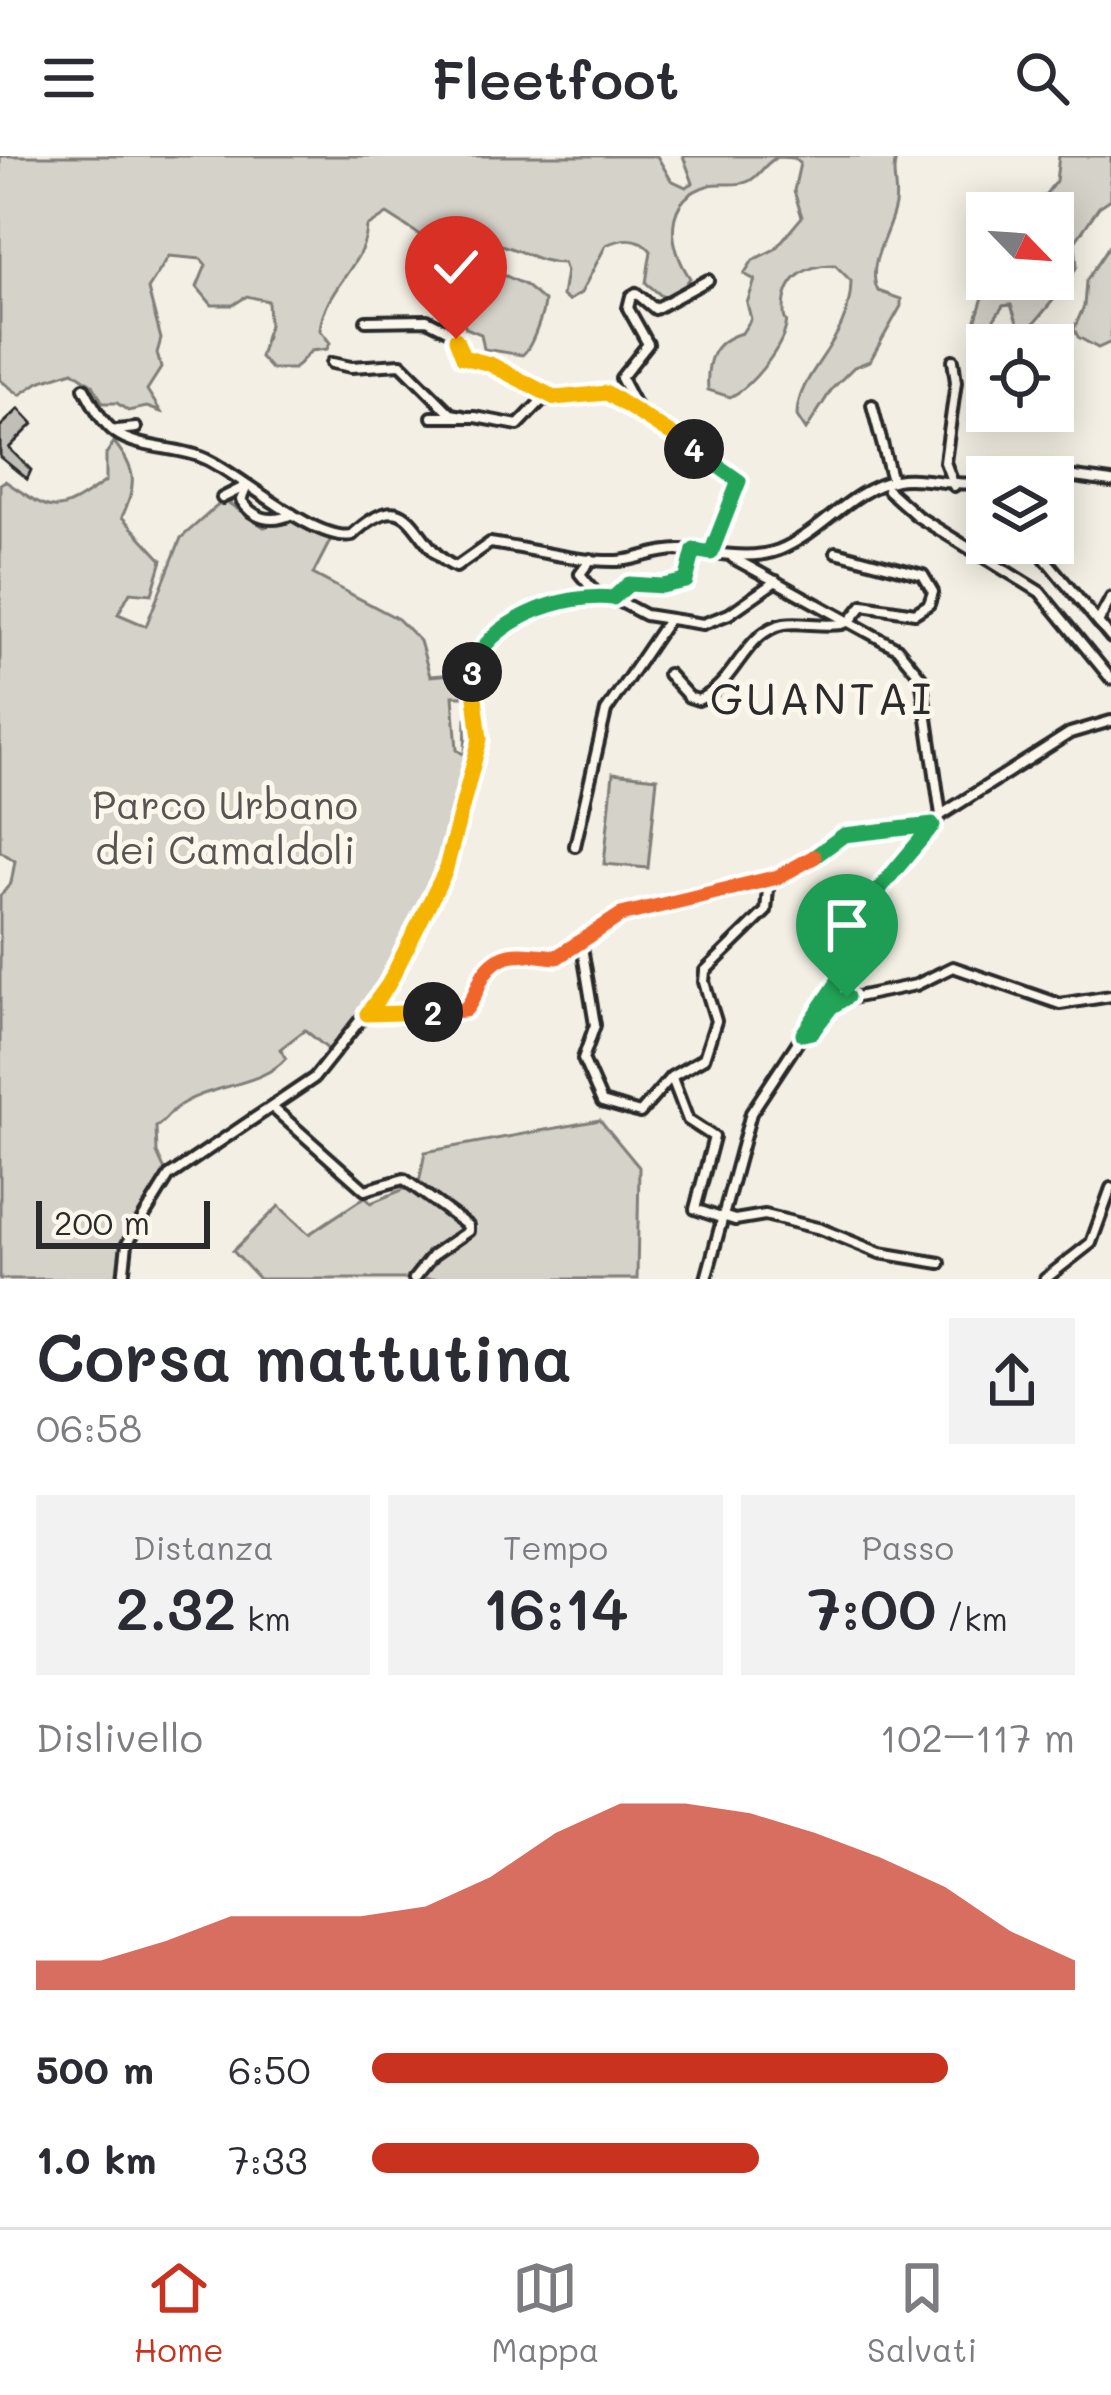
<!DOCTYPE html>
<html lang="it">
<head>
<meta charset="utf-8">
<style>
  :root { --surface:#fff; --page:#f2f2f3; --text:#2b2b33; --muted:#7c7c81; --line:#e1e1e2; --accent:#c8321e }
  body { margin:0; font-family:Mali,sans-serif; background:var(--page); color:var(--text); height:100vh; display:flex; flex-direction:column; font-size:45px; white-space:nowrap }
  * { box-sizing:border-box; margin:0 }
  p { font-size:39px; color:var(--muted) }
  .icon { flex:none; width:66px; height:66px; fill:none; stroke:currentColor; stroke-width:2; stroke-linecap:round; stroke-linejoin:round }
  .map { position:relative; height:1123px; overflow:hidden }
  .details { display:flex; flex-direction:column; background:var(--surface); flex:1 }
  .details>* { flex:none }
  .needle { width:78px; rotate:115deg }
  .controls { position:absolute; left:966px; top:36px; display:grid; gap:24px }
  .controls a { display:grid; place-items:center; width:108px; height:108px; border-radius:0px; background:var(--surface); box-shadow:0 6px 30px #0003; font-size:60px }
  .scale { position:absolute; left:36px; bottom:30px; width:174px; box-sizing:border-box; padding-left:12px; border:6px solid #2b2b2b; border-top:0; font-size:33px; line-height:42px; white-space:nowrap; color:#2b2b2b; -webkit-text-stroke:9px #fbf7ec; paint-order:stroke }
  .pin { position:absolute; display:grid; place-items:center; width:102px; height:102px; color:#fff; margin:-123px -51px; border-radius:50% 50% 50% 0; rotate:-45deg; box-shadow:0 0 12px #0007 }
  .pin .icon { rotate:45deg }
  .km { position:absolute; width:60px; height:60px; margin:-30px; border-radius:50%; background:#222; color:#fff; font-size:33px; line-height:60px; text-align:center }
  .round { display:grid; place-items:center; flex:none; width:126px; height:126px; border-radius:0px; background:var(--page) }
  .overview { display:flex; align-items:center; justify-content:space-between; height:204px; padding:0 36px }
  h1 { font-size:66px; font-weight:600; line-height:90px }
  .metrics { display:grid; grid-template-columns:repeat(3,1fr); gap:18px; height:204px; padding:12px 36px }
  .metrics div { display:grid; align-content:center; border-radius:0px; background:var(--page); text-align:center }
  .metrics b { font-size:60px; font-weight:600 }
  .metrics small { font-size:33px; font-weight:400 }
  .metrics p { font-size:33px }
  .chart { height:336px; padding:24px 36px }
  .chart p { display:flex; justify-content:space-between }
  .chart svg { width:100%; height:216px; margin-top:12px; fill:var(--accent); opacity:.7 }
  ul { padding:0 36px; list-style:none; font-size:39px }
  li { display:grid; grid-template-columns:192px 144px 1fr; align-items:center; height:90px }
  li i { height:30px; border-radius:15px; background:var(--accent) }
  header { display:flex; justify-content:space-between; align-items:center; height:156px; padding:0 36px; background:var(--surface); font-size:54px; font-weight:600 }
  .tabs { display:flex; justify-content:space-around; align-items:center; height:168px; border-top:3px solid var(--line); background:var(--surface); font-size:33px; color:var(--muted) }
  .tabs a { display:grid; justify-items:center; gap:6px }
  .tabs .on { color:var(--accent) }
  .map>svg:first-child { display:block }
  .green { fill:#d5d2c9; stroke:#807e7a; stroke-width:3 }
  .building { fill:#c0beb6; stroke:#2b2b2b; stroke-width:3 }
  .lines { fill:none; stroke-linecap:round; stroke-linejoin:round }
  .minor-casing { stroke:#2b2b2b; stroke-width:16 }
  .minor { stroke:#fbf7ec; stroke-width:8 }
  .split-1-casing { stroke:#fff; stroke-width:24 }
  .split-2-casing { stroke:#fff; stroke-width:24 }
  .split-3-casing { stroke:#fff; stroke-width:24 }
  .split-4-casing { stroke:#fff; stroke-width:24 }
  .split-5-casing { stroke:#fff; stroke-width:24 }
  .split-1 { stroke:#22a559; stroke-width:15 }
  .split-2 { stroke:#f0652b; stroke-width:15 }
  .split-3 { stroke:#f5b400; stroke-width:15 }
  .split-4 { stroke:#22a559; stroke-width:15 }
  .split-5 { stroke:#f5b400; stroke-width:15 }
  .labels { text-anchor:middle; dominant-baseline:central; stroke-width:10; stroke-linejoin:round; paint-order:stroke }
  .park-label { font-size:39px; fill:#565552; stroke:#fbf7ec }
  .quarter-label { font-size:45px; letter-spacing:3px; fill:#2b2b2b; stroke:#fbf7ec }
</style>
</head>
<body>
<header><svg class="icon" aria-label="menu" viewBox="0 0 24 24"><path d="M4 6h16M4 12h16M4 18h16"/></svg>Fleetfoot<svg class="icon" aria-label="search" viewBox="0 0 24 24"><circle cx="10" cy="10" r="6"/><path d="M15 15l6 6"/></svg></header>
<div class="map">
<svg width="1111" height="1123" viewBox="0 0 1111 1123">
  <rect width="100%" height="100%" fill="#f3efe4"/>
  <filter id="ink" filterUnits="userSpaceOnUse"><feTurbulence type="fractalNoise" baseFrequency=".00833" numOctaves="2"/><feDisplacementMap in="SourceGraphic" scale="24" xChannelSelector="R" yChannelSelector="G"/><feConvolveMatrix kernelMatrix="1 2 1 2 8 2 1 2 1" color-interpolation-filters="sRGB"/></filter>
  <g filter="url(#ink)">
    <!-- green -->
    <g class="green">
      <path d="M0 0H657L671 24 686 31 693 27 683 0H897C890 17 898 32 895 49 891 76 865 108 878 135L901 143V150L870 205 854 211 832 233 806 274 797 260C797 214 851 188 851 125L835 109C806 108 784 122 784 155 784 171 789 158 785 174 779 196 750 232 730 241L708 234C706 205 712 185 742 177L751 163 747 147 755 124 744 118 753 104 775 93 802 61 794 35 800 7 794 2 778 1C765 6 761 19 749 25 737 31 722 26 710 29 662 42 668 90 690 122L681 135 664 142 646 127 651 95C639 79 622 82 606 89L581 137 568 145 562 140 566 115 563 107C534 107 514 88 484 86L477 100 481 108 525 129 544 145C544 156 532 192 522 199L484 193 481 178 466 172 446 126 456 96 452 81 420 79 387 58 367 71C365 110 324 132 320 174L330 187 327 193 311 195 294 213H271L260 201 269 169 268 145 247 140 233 149H212L197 131 206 109 201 103 169 100 148 133 161 183 157 197 161 212 147 234 161 256 147 251 128 255 117 247H103L93 229 73 215 39 226 20 239 0 224Z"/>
      <path d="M1059 0H1111V43L1099 51 1075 86 1077 110 1070 124 1026 177 1019 172 1011 149 1003 150 989 171 981 174 975 170C976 159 981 151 983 140 986 124 977 116 987 101V123H1053V57H1031L1056 25Z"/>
      <polygon points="1111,87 1111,186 1098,192 1078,181 1074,173 1084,150 1086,125"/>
      <path d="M114 286C137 314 137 329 122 361L162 404 152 438 130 436 118 458 146 470 181 382 224 344 264 371 295 361 332 381 313 418 398 463 420 485 430 520 467 517 471 540H453L457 594 465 599 466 562 474 558 477 590 437 726 381 834 330 895 305 874 280 893 286 902C262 931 207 928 176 952 169 958 165 965 156 971L157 997 166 1017 127 1078 118 1123H0V740L11 727 15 705 0 695V328L5 325C57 360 55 360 106 325V298Z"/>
      <polygon points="613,617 657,622 648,712 604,708"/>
      <polygon points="600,964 639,1011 637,1123 259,1123 233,1095 279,1050 309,1078 365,1041 371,1047 419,1027 425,996"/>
    </g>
    <!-- building -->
    <polygon class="building" points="19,253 33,268 9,292 31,314 27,323 0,301 0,271"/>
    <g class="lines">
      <!-- minor casing -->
      <g class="minor-casing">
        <g id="minor">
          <polyline points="708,124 655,153 636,137 631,140 628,152 648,188 621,222 641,260 737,322 711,397"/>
          <polyline points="366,165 427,164 455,178 463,201 491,208 555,242 607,237 631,251"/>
          <polyline points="953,204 956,226 945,306 954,330"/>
          <polyline points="332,207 351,211 401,208 451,258 463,260"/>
          <path d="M84 232C93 248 101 266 116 277 140 294 179 290 206 303 241 319 315 386 352 379 416 320 410 392 456 411L490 387C533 393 574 406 618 405 638 404 654 394 680 394 713 395 747 406 779 394 823 376 849 334 896 324 921 319 955 332 987 326"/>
          <polyline points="872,249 892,325"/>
          <polyline points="432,261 475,261 518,269 542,244 555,242"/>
          <polyline points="117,274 136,272"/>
          <polyline points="1007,321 1031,315 1111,326"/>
          <path d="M247 330 241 344C253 363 272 368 292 358"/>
          <polyline points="888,334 917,360 1040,436 1111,523"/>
          <polyline points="222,342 246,330"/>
          <polyline points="1032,387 1111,482"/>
          <polyline points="733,402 897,492 921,521 941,659"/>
          <polyline points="591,403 580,418 595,436"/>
          <polyline points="613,442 629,428 662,431 686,425 694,394"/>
          <polyline points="1098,466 1111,442"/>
          <path d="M668 518 689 541 698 544C735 530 744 475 784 468 800 465 821 471 842 468L850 465 863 449 915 457 929 448 933 436 923 419 836 396"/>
          <polyline points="575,690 606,555 668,464"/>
          <polyline points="581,785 595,869 583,903 602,946 640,957 671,921 704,902 716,865 704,826 705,815 766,755 769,722"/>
          <path d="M367 858 465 854C475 843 477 830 484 818 503 789 529 800 557 801L621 759 778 721 804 710 844 679 931 669"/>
          <polyline points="804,878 815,873 837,845 916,829 953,811 1060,848 1111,840"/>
          <polyline points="672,922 688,964 714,981 695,1053 721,1062"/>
          <polyline points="273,952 365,1034 404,1023 468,1070 468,1075 433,1099 414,1123"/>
          <polyline points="722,1060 735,1064 765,1059 821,1073 880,1097 940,1107"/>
          <polyline points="123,1123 127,1088 169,1020 314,922 388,829 445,716 479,591 472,517 483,490 511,467 587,439 613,442 645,459 703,468 729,458 776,425"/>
          <polyline points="706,1123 751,957 836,828 881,731 941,659 1070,577 1111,565"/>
          <polyline points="1045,1123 1091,1087 1111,1032"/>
        </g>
      </g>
      <!-- minor -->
      <use href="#minor" class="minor"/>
    </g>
  </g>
  <g class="lines" filter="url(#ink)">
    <!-- split-1 casing -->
    <g class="split-1-casing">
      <polyline id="split-1" points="814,701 844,679 933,669 881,731 836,829 803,878 812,876 831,851 847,841"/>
    </g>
    <!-- split-2 casing -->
    <g class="split-2-casing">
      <path id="split-2" d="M433 856 465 854C475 843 477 830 484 818 503 789 529 799 557 801L621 759 778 721 814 701"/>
    </g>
    <!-- split-3 casing -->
    <g class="split-3-casing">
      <polyline id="split-3" points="433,856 367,858 388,829 445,716 480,583 472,516"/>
    </g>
    <!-- split-4 casing -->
    <g class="split-4-casing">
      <path id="split-4" d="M472 516C483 464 568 436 613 442L629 428 662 430 686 425 694 394 711 397 739 325 694 293"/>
    </g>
    <!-- split-5 casing -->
    <g class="split-5-casing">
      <polyline id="split-5" points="456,183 463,201 490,208 555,242 607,237 694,293"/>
    </g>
    <!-- split-1 -->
    <use href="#split-1" class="split-1"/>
    <!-- split-2 -->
    <use href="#split-2" class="split-2"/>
    <!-- split-3 -->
    <use href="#split-3" class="split-3"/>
    <!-- split-4 -->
    <use href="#split-4" class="split-4"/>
    <!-- split-5 -->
    <use href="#split-5" class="split-5"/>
  </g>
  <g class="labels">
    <!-- park labels -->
    <g class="park-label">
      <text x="225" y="647">Parco Urbano<tspan x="225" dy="45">dei Camaldoli</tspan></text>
    </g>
    <!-- quarter labels -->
    <g class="quarter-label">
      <text x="822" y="541">GUANTAI</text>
    </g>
  </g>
</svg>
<div class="controls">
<a><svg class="needle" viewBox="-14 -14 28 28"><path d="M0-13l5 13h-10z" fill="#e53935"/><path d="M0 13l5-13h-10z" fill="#7c7c81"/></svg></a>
<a><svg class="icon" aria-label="locate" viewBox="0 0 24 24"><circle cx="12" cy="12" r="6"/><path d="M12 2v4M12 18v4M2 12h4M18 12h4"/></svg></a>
<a><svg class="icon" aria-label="layers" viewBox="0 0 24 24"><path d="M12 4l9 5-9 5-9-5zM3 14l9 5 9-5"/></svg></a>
</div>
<div class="scale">200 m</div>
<div class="pin" style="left:847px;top:841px;background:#1e9e55"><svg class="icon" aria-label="arrive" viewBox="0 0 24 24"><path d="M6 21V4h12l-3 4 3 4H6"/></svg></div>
<div class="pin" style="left:456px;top:183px;background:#d93025"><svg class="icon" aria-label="check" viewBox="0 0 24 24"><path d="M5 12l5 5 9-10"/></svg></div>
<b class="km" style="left:433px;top:856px">2</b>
<b class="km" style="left:472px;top:516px">3</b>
<b class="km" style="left:694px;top:293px">4</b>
</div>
<section class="details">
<div class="overview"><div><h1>Corsa mattutina</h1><p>06:58</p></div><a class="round"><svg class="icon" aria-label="share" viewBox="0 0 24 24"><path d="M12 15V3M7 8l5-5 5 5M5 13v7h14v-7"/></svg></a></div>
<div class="metrics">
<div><p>Distanza</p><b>2.32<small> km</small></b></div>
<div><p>Tempo</p><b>16:14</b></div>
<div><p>Passo</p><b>7:00<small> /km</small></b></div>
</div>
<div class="chart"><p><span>Dislivello</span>102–117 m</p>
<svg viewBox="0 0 160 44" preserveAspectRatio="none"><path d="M0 44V38L10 38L20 34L30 29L40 29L50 29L60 27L70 21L80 12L90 6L100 6L110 8L120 12L130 17L140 23L150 32L160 38V44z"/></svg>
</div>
<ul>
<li><b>500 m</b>6:50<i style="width:82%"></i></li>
<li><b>1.0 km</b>7:33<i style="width:55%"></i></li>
</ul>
</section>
<nav class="tabs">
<a class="on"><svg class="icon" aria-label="home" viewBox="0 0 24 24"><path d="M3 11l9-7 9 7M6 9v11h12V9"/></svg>Home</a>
<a><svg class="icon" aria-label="map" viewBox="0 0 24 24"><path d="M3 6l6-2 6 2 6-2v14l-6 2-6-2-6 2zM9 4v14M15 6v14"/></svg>Mappa</a>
<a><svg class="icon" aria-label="saved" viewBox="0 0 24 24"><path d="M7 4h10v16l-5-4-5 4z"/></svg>Salvati</a>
</nav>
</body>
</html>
